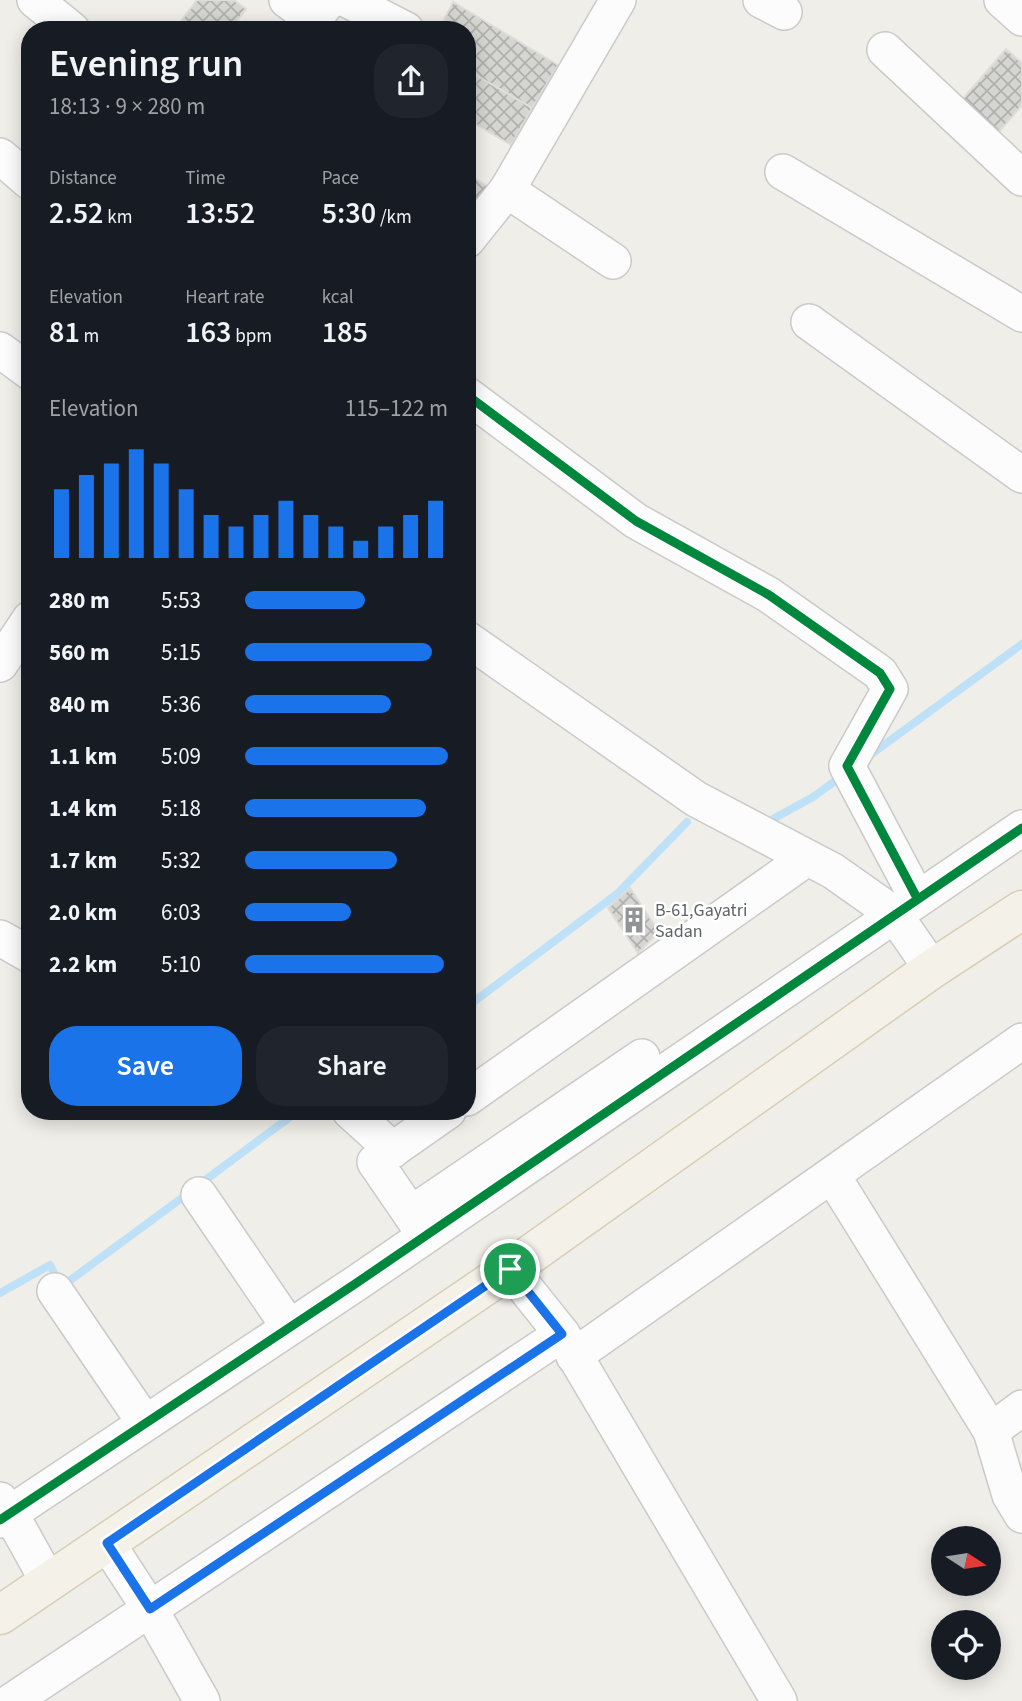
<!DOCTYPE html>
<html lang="en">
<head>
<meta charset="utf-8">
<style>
  :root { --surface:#171b24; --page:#20242c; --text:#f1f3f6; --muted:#9ea1a6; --accent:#1a73e8 }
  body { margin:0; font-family:"Source Sans 3",sans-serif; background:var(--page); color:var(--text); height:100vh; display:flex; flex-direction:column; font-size:26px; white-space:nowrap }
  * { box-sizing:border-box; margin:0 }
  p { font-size:23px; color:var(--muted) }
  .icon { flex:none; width:38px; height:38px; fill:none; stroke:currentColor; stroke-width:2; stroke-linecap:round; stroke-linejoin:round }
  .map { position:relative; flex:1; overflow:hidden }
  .panel { position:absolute; left:21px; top:21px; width:455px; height:1099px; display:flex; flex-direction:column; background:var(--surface); border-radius:28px; box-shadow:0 4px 18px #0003 }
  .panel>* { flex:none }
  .needle { width:46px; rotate:102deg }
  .fabs { position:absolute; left:931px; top:1526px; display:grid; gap:14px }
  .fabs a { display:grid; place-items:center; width:70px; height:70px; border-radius:50%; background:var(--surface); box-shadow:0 4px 18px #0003; font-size:35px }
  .pin { position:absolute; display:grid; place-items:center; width:60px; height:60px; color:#fff; margin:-30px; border:4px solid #fff; border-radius:50%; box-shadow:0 2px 7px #0007 }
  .round { display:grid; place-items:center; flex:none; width:74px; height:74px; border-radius:28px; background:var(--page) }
  .head { display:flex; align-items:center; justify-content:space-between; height:119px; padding:0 28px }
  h1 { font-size:38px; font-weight:600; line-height:52px }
  .metrics { display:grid; grid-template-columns:repeat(3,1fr); gap:10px; height:119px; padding:7px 28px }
  .metrics div { display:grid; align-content:center }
  .metrics b { font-size:30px; font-weight:600 }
  .metrics small { font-size:19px; font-weight:400 }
  .metrics p { font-size:19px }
  .chart { height:196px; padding:14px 28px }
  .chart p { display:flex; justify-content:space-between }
  .chart svg { width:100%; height:126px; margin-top:7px; stroke:var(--accent); stroke-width:6 }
  .cta { display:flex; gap:14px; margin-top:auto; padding:14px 28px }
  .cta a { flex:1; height:80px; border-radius:28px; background:var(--accent); color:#fff; font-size:28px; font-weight:600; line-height:80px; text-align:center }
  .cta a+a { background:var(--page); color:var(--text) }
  ul { padding:0 28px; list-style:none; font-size:23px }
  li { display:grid; grid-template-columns:112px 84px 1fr; align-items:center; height:52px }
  li i { height:18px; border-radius:9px; background:var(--accent) }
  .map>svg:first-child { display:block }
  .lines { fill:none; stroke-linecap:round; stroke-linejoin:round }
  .stream { stroke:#bfe1f8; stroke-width:8 }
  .building { fill:url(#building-cross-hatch); stroke:#deddd8; stroke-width:2 }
  .minor-casing { stroke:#cacaca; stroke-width:38 }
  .major-casing { stroke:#d7ceb6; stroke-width:41 }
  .minor { stroke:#fdfcfc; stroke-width:35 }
  .major { stroke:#f4f1e9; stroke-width:38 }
  .cycleway-casing { stroke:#fff; stroke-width:13 }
  .cycleway { stroke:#00873e; stroke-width:9 }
  .route-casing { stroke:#fff; stroke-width:14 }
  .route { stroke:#1a73e8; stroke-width:9 }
  .labels { text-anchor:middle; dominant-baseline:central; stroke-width:5; stroke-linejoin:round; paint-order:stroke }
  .poi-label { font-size:18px; fill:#5e6368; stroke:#fff; text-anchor:start }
</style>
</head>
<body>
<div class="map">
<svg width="1022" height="1701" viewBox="0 0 1022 1701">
  <defs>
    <pattern id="building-cross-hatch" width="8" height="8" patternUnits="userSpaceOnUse" patternTransform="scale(1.75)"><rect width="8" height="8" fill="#d5d5d2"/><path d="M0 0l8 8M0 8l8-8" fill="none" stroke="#b0b0ae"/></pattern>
  </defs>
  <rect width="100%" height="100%" fill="#efeee9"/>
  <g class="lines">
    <!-- stream -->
    <g class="stream">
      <polyline points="866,758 1022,644"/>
      <polyline points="773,819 813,797 842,776"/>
      <polyline points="467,1007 617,894 687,822"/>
      <polyline points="200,1184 298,1111"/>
      <polyline points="0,1293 50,1265 61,1287 190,1192"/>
    </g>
  </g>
  <!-- building -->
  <g class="building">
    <polygon points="197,0 234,0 246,9 230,30 174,30"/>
    <polygon points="453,2 558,65 532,108 467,70 467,30 439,30"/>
    <polygon points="1006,49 1022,63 1022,105 993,139 956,107"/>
    <polygon points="467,70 532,108 511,145 467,119"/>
    <polygon points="467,174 489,187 467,223"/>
    <polygon points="630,888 659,932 638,953 608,908"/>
  </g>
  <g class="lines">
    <!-- minor casing -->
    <g class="minor-casing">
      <g id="minor">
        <polyline points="35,0 72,30"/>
        <polyline points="287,0 313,20"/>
        <polyline points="348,0 406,30"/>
        <polyline points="761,0 784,12"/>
        <polyline points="1002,0 1022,18"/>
        <polyline points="306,30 328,1 332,0"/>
        <polyline points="885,50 1022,178"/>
        <polyline points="0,156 30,182"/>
        <polyline points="783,172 1022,314"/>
        <polyline points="507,190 613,261"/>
        <polyline points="467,240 507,190 618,0"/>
        <polyline points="809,322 1022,475"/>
        <polyline points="0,350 30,372"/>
        <polyline points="467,395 636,521 769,595 880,673 890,689 847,766 917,898"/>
        <polyline points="467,639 696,799 833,871 894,914 932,969"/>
        <polyline points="0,664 30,619"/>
        <polyline points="0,938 30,955"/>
        <polyline points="467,1098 807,858"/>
        <polyline points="350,1111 393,1150"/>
        <polyline points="832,1175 991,1431 1010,1495 1022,1515"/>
        <polyline points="199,1195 289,1327"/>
        <polyline points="411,1214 642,1057"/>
        <polyline points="423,1232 375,1162 448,1111"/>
        <polyline points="510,1269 562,1334 779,1701"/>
        <polyline points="55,1291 145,1423"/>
        <polyline points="574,1356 1022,1041"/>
        <polyline points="991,1431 1022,1408"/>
        <polyline points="0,1500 10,1513 49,1583"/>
        <polyline points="0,1520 355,1284 1022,828"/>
        <polyline points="107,1543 150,1609 202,1701"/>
        <polyline points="12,1701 562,1334"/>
      </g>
    </g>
    <!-- major casing -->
    <g class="major-casing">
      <polyline id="major" points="0,1615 510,1269 932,969 1022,910"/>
    </g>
    <!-- minor -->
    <use href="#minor" class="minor"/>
    <!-- major -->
    <use href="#major" class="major"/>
    <!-- cycleway casing -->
    <g class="cycleway-casing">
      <g id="cycleway">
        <polyline points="467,395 636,521 769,595 880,673 890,689 847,766 917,898"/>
        <polyline points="0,1520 355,1284 1022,828"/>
      </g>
    </g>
    <!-- cycleway -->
    <use href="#cycleway" class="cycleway"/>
  </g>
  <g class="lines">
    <!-- route casing -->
    <g class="route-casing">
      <polygon id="route" points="510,1269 562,1334 150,1609 107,1543"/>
    </g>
    <!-- route -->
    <use href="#route" class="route"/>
  </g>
  <!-- icons -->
  <defs>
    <g id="building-bare" transform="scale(2.1)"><path d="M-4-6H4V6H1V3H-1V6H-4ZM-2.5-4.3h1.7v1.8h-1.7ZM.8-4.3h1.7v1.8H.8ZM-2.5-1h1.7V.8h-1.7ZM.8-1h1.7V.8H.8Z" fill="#919495" stroke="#fff" stroke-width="2.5" paint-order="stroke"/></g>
  </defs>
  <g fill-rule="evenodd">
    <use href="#building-bare" x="634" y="920"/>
  </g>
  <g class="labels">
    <!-- poi labels -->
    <g class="poi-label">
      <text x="655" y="910">B-61,Gayatri<tspan x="655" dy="21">Sadan</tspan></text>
    </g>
  </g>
</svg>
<div class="fabs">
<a><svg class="needle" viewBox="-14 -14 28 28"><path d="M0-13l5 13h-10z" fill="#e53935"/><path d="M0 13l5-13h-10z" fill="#9ea1a6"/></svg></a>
<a><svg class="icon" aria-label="locate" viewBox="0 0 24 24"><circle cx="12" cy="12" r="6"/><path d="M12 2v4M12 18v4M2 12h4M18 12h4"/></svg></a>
</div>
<div class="pin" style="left:510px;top:1269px;background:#1e9e55"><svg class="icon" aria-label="arrive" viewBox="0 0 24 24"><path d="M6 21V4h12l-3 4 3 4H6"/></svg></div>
<section class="panel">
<div class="head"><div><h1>Evening run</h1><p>18:13 · 9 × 280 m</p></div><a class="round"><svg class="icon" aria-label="share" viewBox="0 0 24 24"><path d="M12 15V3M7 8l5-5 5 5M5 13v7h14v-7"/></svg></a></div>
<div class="metrics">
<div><p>Distance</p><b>2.52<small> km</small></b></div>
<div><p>Time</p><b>13:52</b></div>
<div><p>Pace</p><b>5:30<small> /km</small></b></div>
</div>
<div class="metrics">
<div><p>Elevation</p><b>81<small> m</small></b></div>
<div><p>Heart rate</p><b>163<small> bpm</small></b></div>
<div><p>kcal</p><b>185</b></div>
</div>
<div class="chart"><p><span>Elevation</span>115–122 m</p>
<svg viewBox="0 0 160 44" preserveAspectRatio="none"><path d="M5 44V20M15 44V15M25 44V11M35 44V6M45 44V11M55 44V20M65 44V29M75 44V33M85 44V29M95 44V24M105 44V29M115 44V33M125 44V38M135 44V33M145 44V29M155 44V24"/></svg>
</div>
<ul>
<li><b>280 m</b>5:53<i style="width:59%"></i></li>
<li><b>560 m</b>5:15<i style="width:92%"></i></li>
<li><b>840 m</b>5:36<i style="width:72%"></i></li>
<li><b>1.1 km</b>5:09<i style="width:100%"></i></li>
<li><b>1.4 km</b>5:18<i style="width:89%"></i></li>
<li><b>1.7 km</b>5:32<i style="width:75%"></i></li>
<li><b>2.0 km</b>6:03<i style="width:52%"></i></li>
<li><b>2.2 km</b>5:10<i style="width:98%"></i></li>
</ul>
<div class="cta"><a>Save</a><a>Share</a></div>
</section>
</div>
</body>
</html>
